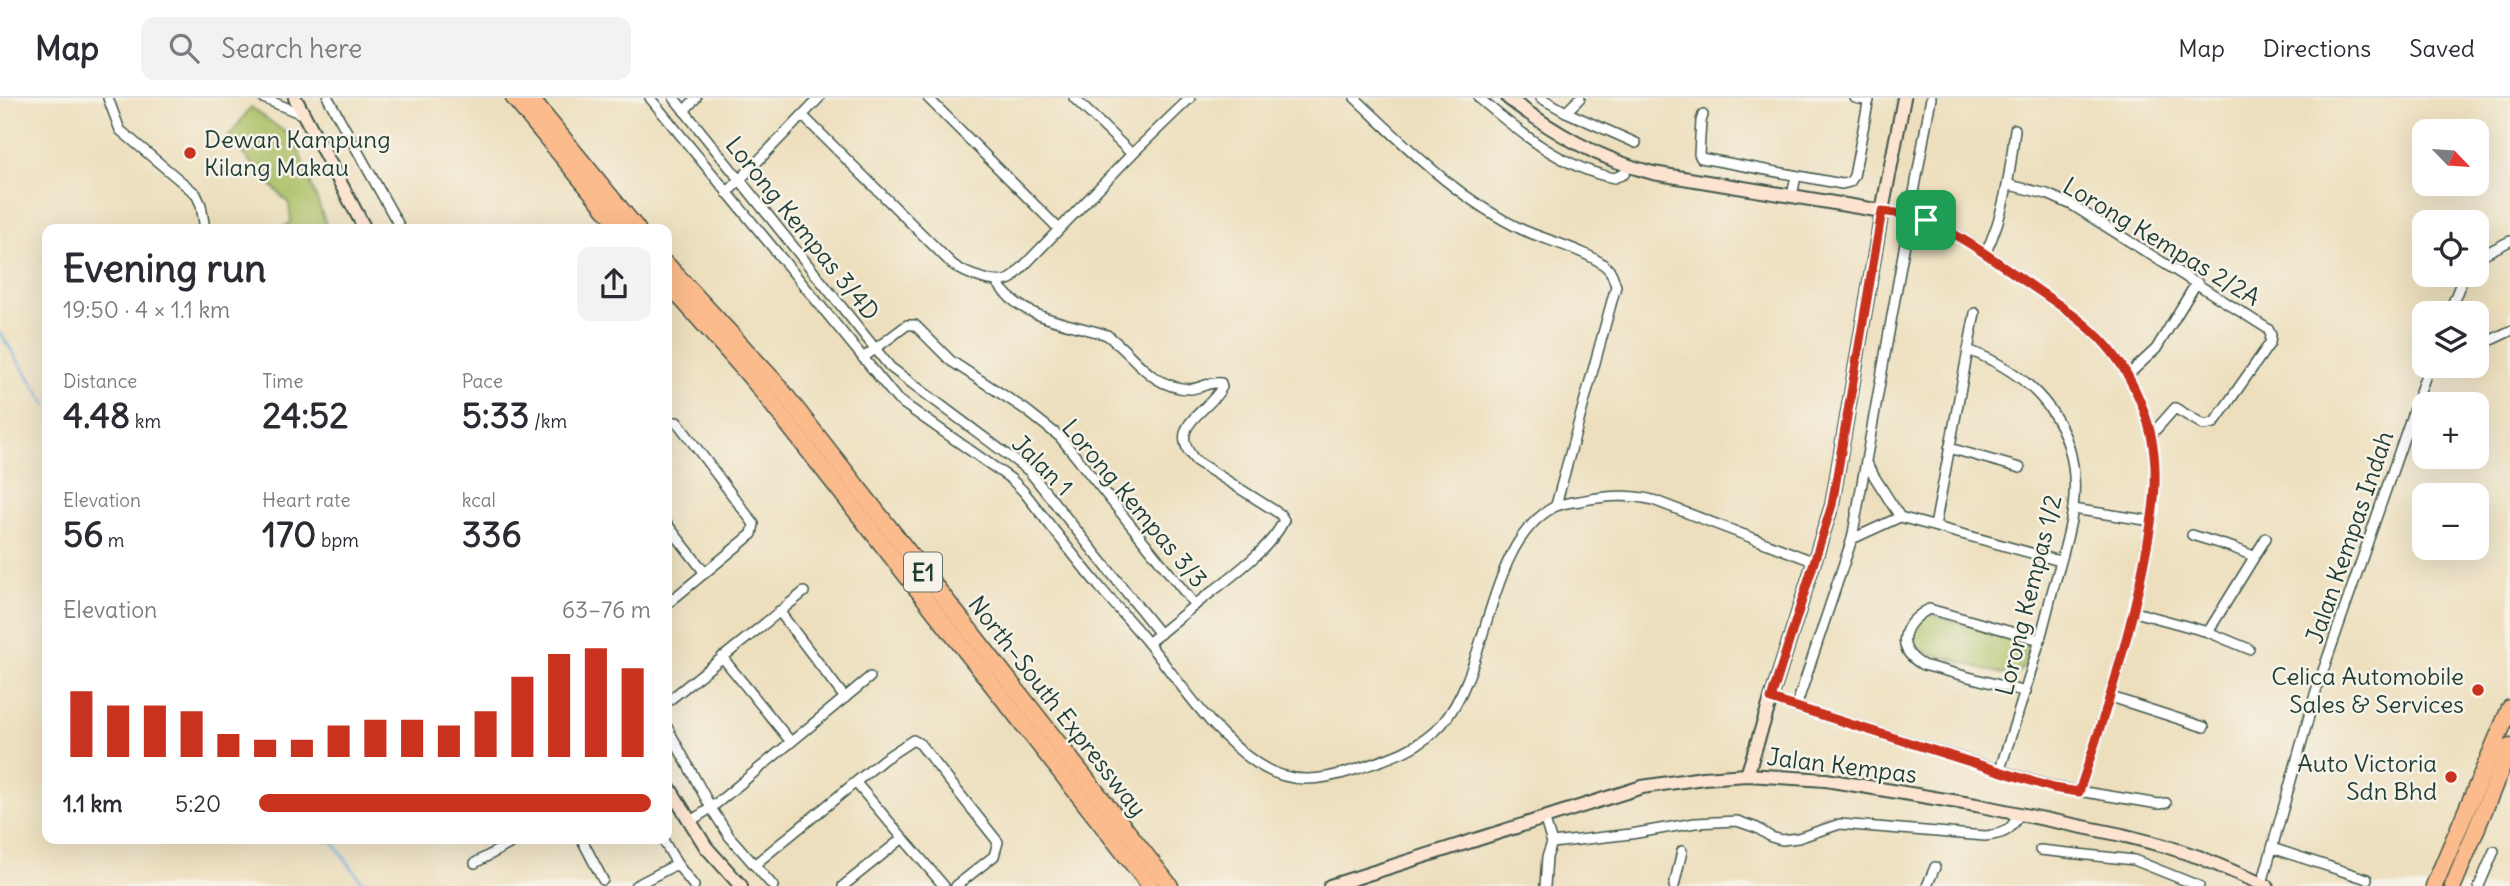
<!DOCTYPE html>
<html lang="en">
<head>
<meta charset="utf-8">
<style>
  :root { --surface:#fff; --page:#f2f2f3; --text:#2b2b33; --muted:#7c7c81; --line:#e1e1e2; --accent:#c8321e }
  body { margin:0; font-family:Delius,sans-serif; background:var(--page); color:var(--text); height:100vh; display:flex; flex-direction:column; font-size:26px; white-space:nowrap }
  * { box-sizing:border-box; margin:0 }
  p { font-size:23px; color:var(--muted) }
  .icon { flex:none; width:38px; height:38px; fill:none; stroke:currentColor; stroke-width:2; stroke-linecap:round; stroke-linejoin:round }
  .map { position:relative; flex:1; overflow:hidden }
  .sheet { position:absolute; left:42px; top:126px; width:630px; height:620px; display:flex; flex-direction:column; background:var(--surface); border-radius:14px; box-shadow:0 7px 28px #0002 }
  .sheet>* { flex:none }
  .needle { width:46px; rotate:115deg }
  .controls { position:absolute; left:2412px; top:21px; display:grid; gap:14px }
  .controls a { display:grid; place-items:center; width:77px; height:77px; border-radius:14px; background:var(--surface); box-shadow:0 7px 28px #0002; font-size:35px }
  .pin { position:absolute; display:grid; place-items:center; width:60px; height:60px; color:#fff; margin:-30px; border-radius:14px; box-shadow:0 4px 10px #0006 }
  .round { display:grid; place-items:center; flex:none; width:74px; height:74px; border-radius:14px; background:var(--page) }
  .head { display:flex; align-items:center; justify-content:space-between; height:119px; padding:0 21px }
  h1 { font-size:38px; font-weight:700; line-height:52px }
  .stats { display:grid; grid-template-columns:repeat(3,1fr); gap:10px; height:119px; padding:7px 21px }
  .stats div { display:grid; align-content:center }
  .stats b { font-size:35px; font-weight:700 }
  .stats small { font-size:19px; font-weight:400 }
  .stats p { font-size:19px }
  .chart { height:196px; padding:14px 21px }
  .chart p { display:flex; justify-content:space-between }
  .chart svg { width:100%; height:126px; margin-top:7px; stroke:var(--accent); stroke-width:6 }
  ul { padding:0 21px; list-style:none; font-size:23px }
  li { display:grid; grid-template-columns:112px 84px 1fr; align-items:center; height:52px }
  li i { height:18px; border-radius:9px; background:var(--accent) }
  header { display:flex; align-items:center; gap:42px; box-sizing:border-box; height:98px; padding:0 35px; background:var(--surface); border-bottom:2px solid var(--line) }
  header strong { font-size:33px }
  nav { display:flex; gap:38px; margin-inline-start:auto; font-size:24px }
  .search { width:490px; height:63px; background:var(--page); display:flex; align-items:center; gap:18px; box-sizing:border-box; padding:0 24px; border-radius:14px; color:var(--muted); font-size:26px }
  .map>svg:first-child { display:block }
  .green { fill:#a8bd61; stroke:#647d4a; stroke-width:2 }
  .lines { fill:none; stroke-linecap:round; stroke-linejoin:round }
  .stream { stroke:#71afe4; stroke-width:2.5 }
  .street-casing { stroke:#3e5549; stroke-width:12 }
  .secondary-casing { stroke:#3e5549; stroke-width:16 }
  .highway-casing { stroke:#3e5549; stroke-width:19 }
  .street { stroke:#fff; stroke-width:9 }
  .secondary { stroke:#fde4d1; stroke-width:12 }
  .highway { stroke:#fbbb8c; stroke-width:16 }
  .route-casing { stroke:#fff; stroke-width:14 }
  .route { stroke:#c8321e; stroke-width:9 }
  .poi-dot { fill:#c8321e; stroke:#f7f3e8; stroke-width:2.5 }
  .labels { text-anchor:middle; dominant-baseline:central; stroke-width:5; stroke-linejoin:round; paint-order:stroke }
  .shield { fill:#f7f3e8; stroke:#60746a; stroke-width:2 }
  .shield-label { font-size:23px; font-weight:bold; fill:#1f3d34 }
  .poi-label { font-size:24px; fill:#1f3d34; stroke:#f7f3e8; text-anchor:end }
  .street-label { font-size:24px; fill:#1f3d34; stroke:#f7f3e8 }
</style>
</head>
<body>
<header>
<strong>Map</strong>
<div class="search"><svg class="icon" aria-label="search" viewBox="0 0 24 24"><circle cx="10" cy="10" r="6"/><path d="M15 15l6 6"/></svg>Search here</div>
<nav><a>Map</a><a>Directions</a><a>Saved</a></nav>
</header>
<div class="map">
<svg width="2510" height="788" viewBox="0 0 2510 788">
  <rect width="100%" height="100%" fill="#f7f3e8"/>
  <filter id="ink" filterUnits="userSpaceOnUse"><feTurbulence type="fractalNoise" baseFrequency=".0143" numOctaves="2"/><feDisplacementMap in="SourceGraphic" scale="14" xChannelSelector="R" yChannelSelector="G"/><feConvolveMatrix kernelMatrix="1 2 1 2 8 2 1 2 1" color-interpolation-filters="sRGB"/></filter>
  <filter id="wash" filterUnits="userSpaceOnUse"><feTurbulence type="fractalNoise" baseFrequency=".00686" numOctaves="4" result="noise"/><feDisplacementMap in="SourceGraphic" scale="28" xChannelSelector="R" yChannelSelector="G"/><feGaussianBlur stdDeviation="1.57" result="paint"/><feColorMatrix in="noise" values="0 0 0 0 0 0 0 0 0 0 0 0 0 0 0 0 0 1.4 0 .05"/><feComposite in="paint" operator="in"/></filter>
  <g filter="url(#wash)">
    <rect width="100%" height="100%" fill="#eddfbd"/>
    <!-- green -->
    <g class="green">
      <polygon points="251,9 294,41 328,131 280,131 291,124 289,106 228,40"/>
      <polygon points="1928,515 2025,544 2028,553 2023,570 2012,579 1915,551 1907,537 1913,521"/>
    </g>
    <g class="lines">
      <!-- stream -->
      <g class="stream">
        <polyline points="0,235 47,307"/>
        <polyline points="330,740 365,788"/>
      </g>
    </g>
  </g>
  <g filter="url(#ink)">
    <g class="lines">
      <!-- street casing -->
      <g class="street-casing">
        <g id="street">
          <polyline points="108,0 120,32 196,96 201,107 205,131"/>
          <polyline points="263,0 304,17"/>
          <polyline points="328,0 401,131"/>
          <path d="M650 0 897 301 1011 381 1024 394C1050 427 1076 461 1103 493 1118 511 1134 527 1148 545 1182 587 1213 636 1258 666 1290 687 1320 683 1354 672 1386 661 1419 652 1442 626 1491 569 1486 445 1554 409 1562 405 1572 404 1580 403 1604 398 1629 396 1653 402L1815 464"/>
          <polyline points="674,0 890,269 1029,373 1160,536"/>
          <polyline points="928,0 1059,131"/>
          <polyline points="1074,0 1132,56"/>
          <path d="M1355 0C1407 49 1457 101 1523 132 1545 142 1597 155 1610 173 1613 177 1614 183 1616 188L1556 407"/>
          <path d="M1479 0C1519 34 1561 69 1614 80L1624 76 1628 69"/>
          <polyline points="1541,0 1566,14 1636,45"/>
          <polyline points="1855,0 1869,3"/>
          <polyline points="684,13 696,0"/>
          <polyline points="1566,14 1580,0"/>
          <polyline points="1703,17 1701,23 1699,56 1701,60 1842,86 1850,84 1854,78 1869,0"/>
          <path d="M803 18 952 166C965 176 998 189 1012 180L1132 56 1190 0"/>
          <polyline points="2009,87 2047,96 2072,107 2268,231 2271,237 2270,245 2214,325 2204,327 2175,310 2151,337"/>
          <polyline points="727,95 819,0"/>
          <polyline points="1792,98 1796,78"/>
          <path d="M1882 113C1894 115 1907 116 1919 120 1959 134 1997 164 2032 188 2058 206 2086 224 2107 248 2128 272 2144 306 2151 337 2160 378 2153 419 2145 459 2130 540 2105 615 2079 694"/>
          <path d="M1985 156C2005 115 2010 75 2015 31"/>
          <polyline points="2476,160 2510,143"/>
          <path d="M997 184C1019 221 1069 225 1107 237 1135 257 1149 289 1189 291 1200 291 1209 283 1221 285L1222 289C1210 314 1163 328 1196 363L1280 416 1284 422C1271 452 1221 486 1195 507"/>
          <polyline points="2449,215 2464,177"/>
          <polyline points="2476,245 2489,243 2510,233"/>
          <path d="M1968 252C2038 278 2083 332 2073 410 2069 440 2059 470 2051 498 2037 557 2019 614 2000 671"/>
          <polyline points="863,260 907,227 915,227 951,263 1026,312 1060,339 1195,507 1148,545"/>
          <polyline points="2128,277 2156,251 2197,184"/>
          <polyline points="667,324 677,324 754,426 752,436 667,506"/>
          <polyline points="1949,350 2020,370"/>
          <polyline points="1867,367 1900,419"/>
          <polyline points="2073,411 2152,423"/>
          <polyline points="667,426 705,475"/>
          <polyline points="1935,428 1975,215"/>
          <polyline points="2192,437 2234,450 2253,458"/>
          <polyline points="1852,441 1900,419 2060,463"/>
          <polyline points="779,513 845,600"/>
          <polyline points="2135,514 2208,534 2249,551"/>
          <polyline points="2208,534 2266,440"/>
          <polyline points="722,559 791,644"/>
          <path d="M2026 594 1923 567C1893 550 1903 525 1929 511L2040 542"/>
          <polyline points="2111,599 2204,629"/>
          <polyline points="1771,601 2053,689 2159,706 2166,705"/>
          <polyline points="667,604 804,494"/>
          <polyline points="1796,609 1852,441 1931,0"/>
          <polyline points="667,629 711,710 729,738 773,788"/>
          <polyline points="856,685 944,788"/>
          <polyline points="1544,719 1552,745 1547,759 1545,788"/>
          <polyline points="689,724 711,710 870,579"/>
          <polyline points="581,740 603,782"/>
          <polyline points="662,740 677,766 694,788"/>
          <path d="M1552 745 1631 736 1695 725 1737 723 1757 730 1771 739 1782 742 1798 740 1840 726 1985 738C2004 736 2011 733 2019 716"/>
          <polyline points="2272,750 2367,781"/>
          <polyline points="2040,752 2134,762 2199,788"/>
          <polyline points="475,765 520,740"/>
          <polyline points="754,767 884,661 913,642 920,646 998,744 994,758 956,788"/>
          <polyline points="2262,786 2316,593 2429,268"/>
          <polyline points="635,788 677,766"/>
          <polyline points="843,788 903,740"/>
          <polyline points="1674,788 1682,753"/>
          <polyline points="1927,788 1935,769"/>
          <polyline points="2479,788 2494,753"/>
        </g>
      </g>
      <!-- secondary casing -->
      <g class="secondary-casing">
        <g id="secondary">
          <polyline points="295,0 365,131"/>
          <path d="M1508 0C1553 34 1598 61 1653 75L1882 113"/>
          <polyline points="1747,677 1832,407 1882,113 1904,0"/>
          <polyline points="667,686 706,749 741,788"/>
          <polyline points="1330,788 1642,689 1703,680 1747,677 1826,682 1976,707 2122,737 2165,748 2199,759 2267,788"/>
        </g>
      </g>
      <!-- highway casing -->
      <g class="highway-casing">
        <g id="highway">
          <polyline points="514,0 622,131"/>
          <polyline points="530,0 637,131"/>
          <polyline points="667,167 775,284 1170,788"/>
          <polyline points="667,184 754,283 1150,788"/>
          <polyline points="2434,788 2510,610"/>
          <polyline points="2453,788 2510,649"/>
        </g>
      </g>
      <!-- street -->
      <use href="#street" class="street"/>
      <!-- secondary -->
      <use href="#secondary" class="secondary"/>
      <!-- highway -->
      <use href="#highway" class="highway"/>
    </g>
  </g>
  <g class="lines" filter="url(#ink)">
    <!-- route casing -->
    <g class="route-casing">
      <path id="route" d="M1882 113C1894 115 1907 116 1919 120 1957 133 1998 165 2032 188 2058 206 2086 224 2107 248 2128 272 2144 306 2151 337 2160 378 2153 419 2145 459 2130 539 2105 616 2079 694L2053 690 1771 601 1832 407Z"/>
    </g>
    <!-- route -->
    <use href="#route" class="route"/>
  </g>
  <!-- markers -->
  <g class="poi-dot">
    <circle cx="190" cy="55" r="7"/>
    <circle cx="2478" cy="592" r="7"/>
    <circle cx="2451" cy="679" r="7"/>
  </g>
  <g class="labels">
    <!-- shield labels -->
    <rect class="shield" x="904" y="454.5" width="38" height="39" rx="5"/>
    <g class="shield-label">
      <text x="923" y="474">E1</text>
    </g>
    <!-- poi labels -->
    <g class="poi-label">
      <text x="204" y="41" text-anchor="start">Dewan Kampung<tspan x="204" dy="28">Kilang Makau</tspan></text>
      <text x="2464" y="578">Celica Automobile<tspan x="2464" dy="28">Sales &amp; Services</tspan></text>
      <text x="2437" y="665">Auto Victoria<tspan x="2437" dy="28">Sdn Bhd</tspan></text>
    </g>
    <!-- street labels -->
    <g class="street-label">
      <text transform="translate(803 130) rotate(51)">Lorong Kempas 3/4D</text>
      <text transform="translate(2162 143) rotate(31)">Lorong Kempas 2/2A</text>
      <text transform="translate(1043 367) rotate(45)">Jalan 1</text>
      <text transform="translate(1135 405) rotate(50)">Lorong Kempas 3/3</text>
      <text transform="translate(2349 439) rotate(-71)">Jalan Kempas Indah</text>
      <text transform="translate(2028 497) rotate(-76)">Lorong Kempas 1/2</text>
      <text transform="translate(1058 608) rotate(52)">North–South Expressway</text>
      <text transform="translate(1842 667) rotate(7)">Jalan Kempas</text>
    </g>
  </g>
</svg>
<div class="controls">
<a><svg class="needle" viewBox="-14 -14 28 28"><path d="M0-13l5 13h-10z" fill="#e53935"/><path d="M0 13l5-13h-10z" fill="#7c7c81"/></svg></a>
<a><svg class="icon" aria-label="locate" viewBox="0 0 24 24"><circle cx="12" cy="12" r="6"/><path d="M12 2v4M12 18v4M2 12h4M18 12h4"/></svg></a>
<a><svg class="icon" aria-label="layers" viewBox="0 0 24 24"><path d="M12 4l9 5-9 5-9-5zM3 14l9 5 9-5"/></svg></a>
<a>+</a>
<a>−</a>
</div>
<div class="pin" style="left:1926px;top:122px;background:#1e9e55"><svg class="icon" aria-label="arrive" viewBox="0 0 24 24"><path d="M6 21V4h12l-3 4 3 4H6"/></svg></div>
<section class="sheet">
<div class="head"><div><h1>Evening run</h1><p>19:50 · 4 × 1.1 km</p></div><a class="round"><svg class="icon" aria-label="share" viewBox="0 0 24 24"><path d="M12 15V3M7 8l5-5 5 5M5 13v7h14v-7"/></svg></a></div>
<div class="stats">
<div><p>Distance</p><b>4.48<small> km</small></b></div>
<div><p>Time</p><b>24:52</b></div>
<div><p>Pace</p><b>5:33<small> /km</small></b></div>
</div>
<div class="stats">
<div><p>Elevation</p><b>56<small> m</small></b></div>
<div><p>Heart rate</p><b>170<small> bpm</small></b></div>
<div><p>kcal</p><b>336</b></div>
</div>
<div class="chart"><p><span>Elevation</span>63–76 m</p>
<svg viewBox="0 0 160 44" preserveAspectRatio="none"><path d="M5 44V21M15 44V26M25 44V26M35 44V28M45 44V36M55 44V38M65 44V38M75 44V33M85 44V31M95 44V31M105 44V33M115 44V28M125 44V16M135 44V8M145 44V6M155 44V13"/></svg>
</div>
<ul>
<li><b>1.1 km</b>5:20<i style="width:100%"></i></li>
</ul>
</section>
</div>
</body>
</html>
